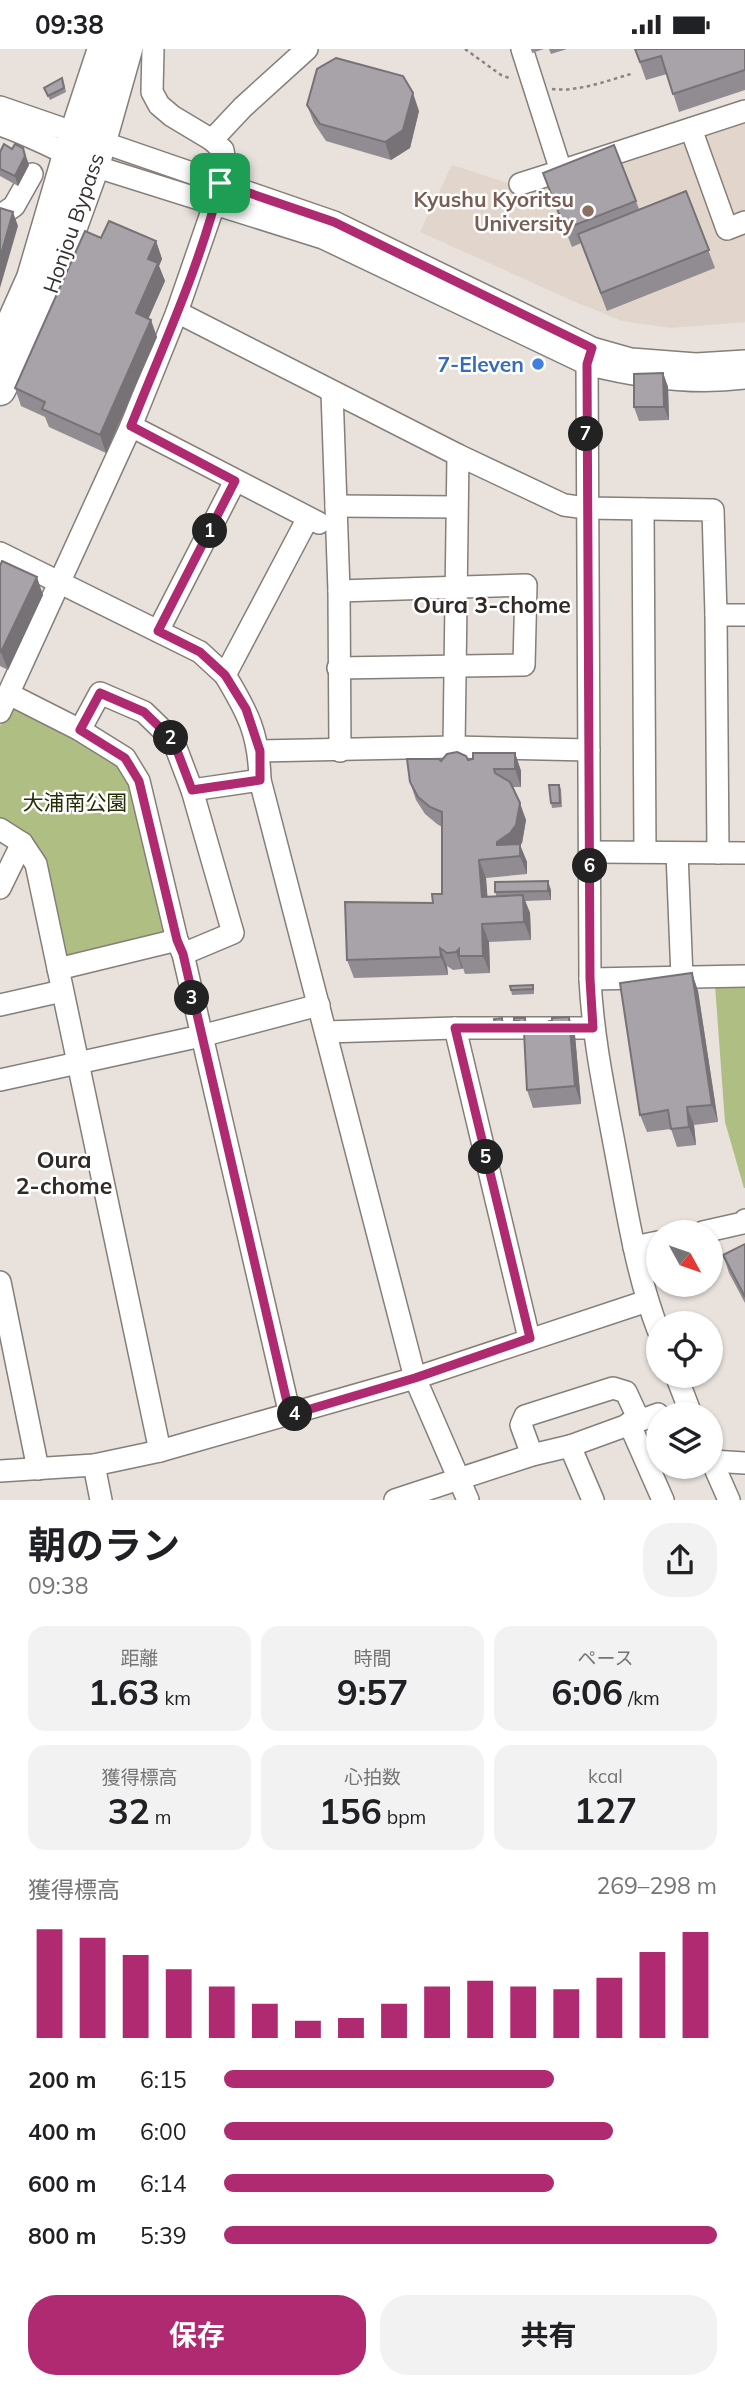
<!DOCTYPE html>
<html lang="ja">
<head>
<meta charset="utf-8">
<style>
  :root { --surface:#fff; --page:#f2f2f2; --text:#202124; --muted:#757577; --accent:#af2a70 }
  body { margin:0; font-family:Mulish,"Noto Sans JP",sans-serif; background:var(--page); color:var(--text); height:100vh; display:flex; flex-direction:column; font-size:26px; white-space:nowrap }
  * { box-sizing:border-box; margin:0 }
  p { font-size:23px; color:var(--muted) }
  .icon { flex:none; width:38px; height:38px; fill:none; stroke:currentColor; stroke-width:2; stroke-linecap:round; stroke-linejoin:round }
  .map { position:relative; height:1451px; overflow:hidden }
  .drawer { display:flex; flex-direction:column; background:var(--surface); flex:1 }
  .drawer>* { flex:none }
  .needle { width:46px; rotate:130deg }
  .tools { position:absolute; left:646px; top:1171px; display:grid; gap:14px }
  .tools a { display:grid; place-items:center; width:77px; height:77px; border-radius:50%; background:var(--surface); box-shadow:0 2px 5px #0004; font-size:35px }
  .pin { position:absolute; display:grid; place-items:center; width:60px; height:60px; color:#fff; margin:-30px; border-radius:14px; box-shadow:0 4px 10px #0006 }
  .km { position:absolute; width:35px; height:35px; margin:-18px; border-radius:50%; background:#222; color:#fff; font-size:19px; line-height:35px; text-align:center }
  .round { display:grid; place-items:center; flex:none; width:74px; height:74px; border-radius:28px; background:var(--page) }
  .headline { display:flex; align-items:center; justify-content:space-between; height:119px; padding:0 28px }
  h1 { font-size:38px; font-weight:700; line-height:52px }
  .stats { display:grid; grid-template-columns:repeat(3,1fr); gap:10px; height:119px; padding:7px 28px }
  .stats div { display:grid; align-content:center; border-radius:18px; background:var(--page); text-align:center }
  .stats b { font-size:35px; font-weight:700 }
  .stats small { font-size:19px; font-weight:400 }
  .stats p { font-size:19px }
  .chart { height:196px; padding:14px 28px }
  .chart p { display:flex; justify-content:space-between }
  .chart svg { width:100%; height:126px; margin-top:7px; stroke:var(--accent); stroke-width:6 }
  .action { display:flex; gap:14px; margin-top:auto; padding:14px 28px }
  .action a { flex:1; height:80px; border-radius:28px; background:var(--accent); color:#fff; font-size:28px; font-weight:700; line-height:80px; text-align:center }
  .action a+a { background:var(--page); color:var(--text) }
  ul { padding:0 28px; list-style:none; font-size:23px }
  li { display:grid; grid-template-columns:112px 84px 1fr; align-items:center; height:52px }
  li i { height:18px; border-radius:9px; background:var(--accent) }
  .status { display:flex; justify-content:space-between; align-items:center; height:49px; padding:0 35px; background:var(--surface); direction:ltr }
  .status svg { height:19px; fill:currentColor }
  .map>svg:first-child { display:block }
  .built { fill:#e2d5cb }
  .green { fill:#afbe82 }
  .lines { fill:none; stroke-linecap:round; stroke-linejoin:round }
  .minor-casing { stroke:#857e79; stroke-width:24 }
  .highway-casing { stroke:#857e79; stroke-width:33 }
  .path { stroke:#888480; stroke-width:2.5; stroke-dasharray:3.5 3.5; stroke-linecap:butt }
  .minor { stroke:#fff; stroke-width:21 }
  .highway { stroke:#fff; stroke-width:30 }
  .wall { fill:#908c91 }
  .shaded-wall { fill:#767276 }
  .building { fill:#a8a3a9; stroke:#767276; stroke-width:2 }
  .route-casing { stroke:#fff; stroke-width:14 }
  .route { stroke:#af2a70; stroke-width:9 }
  .education-dot { fill:#8d6e63; stroke:#fff; stroke-width:2.5 }
  .shop-dot { fill:#3f7fe0; stroke:#fff; stroke-width:2.5 }
  .labels { text-anchor:middle; dominant-baseline:central; stroke-width:5; stroke-linejoin:round; paint-order:stroke }
  .education-label { font-size:21px; font-weight:bold; fill:#785e54; stroke:#fff; text-anchor:end }
  .street-label { font-size:21px; fill:#34312f; stroke:#fff }
  .shop-label { font-size:21px; font-weight:bold; fill:#366cbe; stroke:#fff; text-anchor:end }
  .park-label { font-size:21px; fill:#262e03; stroke:#fff }
  .neighbourhood-label { font-size:23px; font-weight:bold; fill:#2f2a26; stroke:#fff }
</style>
</head>
<body>
<div class="status"><b>09:38</b><svg viewBox="0 0 49 12"><path d="M0 12V9h3v3zM5 12V6h3v6zM10 12V3h3v9zM15 12V0h3v12zM26 1h20v11H26zM47 4h2v5h-2z"/></svg></div>
<div class="map">
<svg width="745" height="1451" viewBox="0 0 745 1451">
  <rect width="100%" height="100%" fill="#e8e1dc"/>
  <!-- built -->
  <polygon class="built" points="745,67 745,273 671,279 622,272 571,251 420,183 452,116 529,141"/>
  <!-- green -->
  <g class="green">
    <polygon points="15,656 98,697 127,721 169,883 63,909 45,821 0,771 0,677 9,658"/>
    <polygon points="745,935 745,1139 744,1139 725,1073 715,936"/>
  </g>
  <g class="lines">
    <!-- minor casing -->
    <g class="minor-casing">
      <g id="minor">
        <polyline points="522,0 561,122 745,62"/>
        <polyline points="0,58 334,173 592,299 631,310 696,315 745,312"/>
        <path d="M0 76C33 87 62 104 94 117L323 189 587 315C638 328 692 336 745 329"/>
        <polyline points="691,80 727,180 745,173"/>
        <polyline points="212,91 243,58 307,0"/>
        <polyline points="520,135 561,122"/>
        <polyline points="0,167 14,157 32,125"/>
        <polyline points="177,263 458,406 454,698"/>
        <path d="M592 299 587 315 590 930C593 992 606 1050 617 1110 628 1168 637 1226 658 1281"/>
        <polyline points="332,343 339,542 340,702"/>
        <polyline points="131,377 319,474"/>
        <polyline points="458,406 564,456 586,459 713,461 716,566 718,804"/>
        <polyline points="336,457 456,458"/>
        <polyline points="643,460 645,803"/>
        <polyline points="0,504 200,603 225,626 308,469"/>
        <polyline points="716,566 745,566"/>
        <polyline points="158,582 235,432"/>
        <polyline points="338,619 524,616 526,536 339,542"/>
        <path d="M225 626C248 664 259 685 260 731L415 1329 468 1451"/>
        <polyline points="9,645 80,681 125,709 139,732 177,891 183,905 290,1366"/>
        <polyline points="0,663 131,377 177,263 214,156 225,114 223,101 212,91 172,67 159,56 152,43 153,0"/>
        <polyline points="80,681 100,644 144,663 173,691 192,741 233,884 183,905"/>
        <polyline points="259,702 454,698 589,701"/>
        <polyline points="192,741 260,731"/>
        <polyline points="0,780 22,794 36,815 160,1402"/>
        <polyline points="590,803 745,804"/>
        <polyline points="677,804 682,929"/>
        <polyline points="0,839 22,794"/>
        <polyline points="58,920 177,891"/>
        <polyline points="590,930 745,927"/>
        <polyline points="0,956 62,942"/>
        <polyline points="455,979 529,1289"/>
        <polyline points="326,983 455,979 593,979"/>
        <polyline points="0,1031 201,987 319,956"/>
        <polyline points="703,1183 743,1174 745,1171"/>
        <polyline points="634,1198 658,1193"/>
        <polyline points="0,1233 38,1420"/>
        <polyline points="676,1326 691,1365"/>
        <polyline points="629,1374 663,1451"/>
        <polyline points="570,1397 593,1451"/>
        <polyline points="532,1406 521,1376 525,1367 613,1339 626,1343 639,1371"/>
        <polyline points="710,1408 729,1451"/>
        <polyline points="712,1412 745,1414"/>
        <polyline points="94,1416 101,1451"/>
        <polyline points="0,1422 94,1416 160,1402 415,1329 647,1252"/>
        <polyline points="395,1451 532,1406 570,1397 658,1365"/>
      </g>
    </g>
    <!-- highway casing -->
    <g class="highway-casing">
      <g id="highway">
        <polyline points="0,301 32,229 68,106 103,0"/>
        <polyline points="0,341 40,266 94,117 127,0"/>
      </g>
    </g>
    <!-- path -->
    <g class="path">
      <polyline points="465,0 501,26 512,30"/>
      <path d="M552 40C578 43 606 32 631 25"/>
    </g>
    <!-- minor -->
    <use href="#minor" class="minor"/>
    <!-- highway -->
    <use href="#highway" class="highway"/>
  </g>
  <!-- wall -->
  <g class="wall">
    <polygon points="531,0 544,0 532,4"/>
    <polygon points="549,0 567,0 551,5"/>
    <polygon points="635,0 745,0 745,41 679,63 667,25 646,31"/>
    <polygon points="64,34 66,43 50,51 44,39"/>
    <polygon points="307,56 419,62 410,99 391,111 326,92 314,74"/>
    <polygon points="614,96 639,160 686,142 715,219 607,262 581,194 572,198 543,124"/>
    <polygon points="23,99 29,116 18,137 0,127 0,103 12,100"/>
    <polygon points="156,192 162,210 159,217 165,232 148,269 157,288 106,404 49,378 45,368 21,357 15,339"/>
    <polygon points="663,324 668,338 669,371 639,372 634,358"/>
    <polygon points="0,517 43,546 8,621 0,617"/>
    <polygon points="515,704 521,722 521,738 512,738 526,771 522,794 520,796 527,813 527,825 486,829 487,848 497,848 495,843 551,841 551,851 525,852 530,864 531,891 489,893 490,924 465,925 463,919 462,920 453,921 447,917 448,926 354,929 347,911 433,854 442,845 442,778 437,775 425,765 416,751 410,733 441,712 468,711"/>
    <polygon points="559,736 561,740 562,758 552,759 551,754"/>
    <polygon points="692,924 698,942 718,1073 694,1076 696,1096 677,1098 671,1080 647,1083 640,1066"/>
    <polygon points="510,937 534,941 534,945 512,946"/>
    <polygon points="569,968 575,986 581,1055 533,1059 527,1041 540,981"/>
    <polygon points="525,969 527,973 526,981 520,981 519,977 516,977 514,972"/>
    <polygon points="504,974 505,985 497,986 496,981"/>
    <polygon points="745,1196 745,1254 729,1224 723,1206"/>
  </g>
  <!-- shaded-wall -->
  <g class="shaded-wall">
    <polygon points="413,44 419,62 410,99 391,111 385,93"/>
    <polygon points="23,99 29,116 18,137 15,127"/>
    <polygon points="13,163 18,177 0,239 0,209"/>
    <polygon points="156,192 162,210 159,217 165,232 143,282 136,264 148,210"/>
    <polygon points="151,271 157,288 106,404 100,386"/>
    <polygon points="663,324 668,338 669,371 664,358"/>
    <polygon points="37,528 43,546 8,621 1,603"/>
    <polygon points="515,704 521,722 521,738 515,720"/>
    <polygon points="520,754 526,771 522,794 520,796 527,813 527,825 520,807 501,809 497,793"/>
    <polygon points="479,811 486,829 489,866 482,848"/>
    <polygon points="548,832 551,841 551,851 548,842"/>
    <polygon points="523,846 530,864 531,891 524,873"/>
    <polygon points="482,875 489,893 490,924 483,907"/>
    <polygon points="440,899 447,917 448,926 441,908"/>
    <polygon points="459,900 459,907 463,919 462,920 456,903"/>
    <polygon points="692,924 698,942 718,1073 712,1056"/>
    <polygon points="569,968 575,986 581,1055 575,1037"/>
    <polygon points="687,1058 694,1076 696,1096 689,1078"/>
  </g>
  <!-- building -->
  <g class="building">
    <polygon points="635,0 745,0 745,21 673,45 661,7 640,13"/>
    <polygon points="336,9 403,27 413,44 403,81 385,93 320,75 307,56 317,20"/>
    <polygon points="62,29 64,39 48,47 44,39"/>
    <polygon points="4,95 12,100 15,95 23,99 25,107 15,127 0,120 0,103"/>
    <polygon points="614,96 636,152 565,180 543,124"/>
    <polygon points="686,142 709,201 601,244 578,185"/>
    <polygon points="0,159 13,163 0,209"/>
    <polygon points="109,172 156,192 148,210 158,214 136,264 151,271 100,386 42,360 45,353 15,339 85,182 101,189"/>
    <polygon points="663,324 664,358 634,358 634,325"/>
    <polygon points="2,512 37,528 1,603 0,602 0,517"/>
    <polygon points="457,703 466,707 468,711 473,710 473,704 515,704 515,720 494,720 495,724 510,733 520,754 516,776 510,784 497,793 497,796 520,795 520,807 479,811 482,848 523,846 524,873 482,875 483,907 459,907 459,900 456,903 447,904 440,899 441,908 347,911 345,853 433,854 432,845 442,845 442,763 430,758 418,748 410,733 407,710 439,710 441,712 447,705"/>
    <polygon points="549,736 559,736 560,754 551,754"/>
    <polygon points="548,832 548,842 495,843 495,833"/>
    <polygon points="692,924 712,1056 687,1058 689,1078 671,1080 668,1061 640,1066 620,934"/>
    <polygon points="533,936 533,940 511,941 510,937"/>
    <polygon points="569,968 575,1037 527,1041 524,983 540,981 549,972 552,972 552,969"/>
    <polygon points="502,969 503,980 496,981 494,970"/>
    <polygon points="514,969 525,969 525,976 519,976 519,972 514,972"/>
    <polygon points="745,1195 745,1248 723,1206"/>
  </g>
  <g class="lines">
    <!-- route casing -->
    <g class="route-casing">
      <path id="route" d="M220 134 334 173 592 299 587 315 590 930 593 979H455L530 1289 415 1329 290 1366 183 905 177 891 139 732 125 709 80 681 100 644 144 663 173 691 192 741 260 731V702L246 660 225 626 200 603 158 582 235 432 131 377C162 299 201 215 220 134Z"/>
    </g>
    <!-- route -->
    <use href="#route" class="route"/>
  </g>
  <!-- markers -->
  <circle class="education-dot" cx="588" cy="162" r="7"/>
  <circle class="shop-dot" cx="538" cy="315" r="7"/>
  <g class="labels">
    <!-- education labels -->
    <g class="education-label">
      <text x="574" y="150">Kyushu Kyoritsu<tspan x="574" dy="24">University</tspan></text>
    </g>
    <!-- street labels -->
    <g class="street-label">
      <text transform="translate(73 174) rotate(-71)">Honjou Bypass</text>
    </g>
    <!-- shop labels -->
    <g class="shop-label">
      <text x="524" y="315">7-Eleven</text>
    </g>
    <!-- park labels -->
    <g class="park-label">
      <text x="75" y="753">大浦南公園</text>
    </g>
    <!-- neighbourhood labels -->
    <g class="neighbourhood-label">
      <text x="492" y="555">Oura 3-chome</text>
      <text x="64" y="1110">Oura<tspan x="64" dy="26">2-chome</tspan></text>
    </g>
  </g>
</svg>
<div class="tools">
<a><svg class="needle" viewBox="-14 -14 28 28"><path d="M0-13l5 13h-10z" fill="#e53935"/><path d="M0 13l5-13h-10z" fill="#757577"/></svg></a>
<a><svg class="icon" aria-label="locate" viewBox="0 0 24 24"><circle cx="12" cy="12" r="6"/><path d="M12 2v4M12 18v4M2 12h4M18 12h4"/></svg></a>
<a><svg class="icon" aria-label="layers" viewBox="0 0 24 24"><path d="M12 4l9 5-9 5-9-5zM3 14l9 5 9-5"/></svg></a>
</div>
<div class="pin" style="left:220px;top:134px;background:#1e9e55"><svg class="icon" aria-label="arrive" viewBox="0 0 24 24"><path d="M6 21V4h12l-3 4 3 4H6"/></svg></div>
<b class="km" style="left:210px;top:482px">1</b>
<b class="km" style="left:171px;top:689px">2</b>
<b class="km" style="left:192px;top:949px">3</b>
<b class="km" style="left:295px;top:1365px">4</b>
<b class="km" style="left:486px;top:1108px">5</b>
<b class="km" style="left:590px;top:817px">6</b>
<b class="km" style="left:586px;top:385px">7</b>
</div>
<section class="drawer">
<div class="headline"><div><h1>朝のラン</h1><p>09:38</p></div><a class="round"><svg class="icon" aria-label="share" viewBox="0 0 24 24"><path d="M12 15V3M7 8l5-5 5 5M5 13v7h14v-7"/></svg></a></div>
<div class="stats">
<div><p>距離</p><b>1.63<small> km</small></b></div>
<div><p>時間</p><b>9:57</b></div>
<div><p>ペース</p><b>6:06<small> /km</small></b></div>
</div>
<div class="stats">
<div><p>獲得標高</p><b>32<small> m</small></b></div>
<div><p>心拍数</p><b>156<small> bpm</small></b></div>
<div><p>kcal</p><b>127</b></div>
</div>
<div class="chart"><p><span>獲得標高</span>269–298 m</p>
<svg viewBox="0 0 160 44" preserveAspectRatio="none"><path d="M5 44V6M15 44V9M25 44V15M35 44V20M45 44V26M55 44V32M65 44V38M75 44V37M85 44V32M95 44V26M105 44V24M115 44V26M125 44V27M135 44V23M145 44V14M155 44V7"/></svg>
</div>
<ul>
<li><b>200 m</b>6:15<i style="width:67%"></i></li>
<li><b>400 m</b>6:00<i style="width:79%"></i></li>
<li><b>600 m</b>6:14<i style="width:67%"></i></li>
<li><b>800 m</b>5:39<i style="width:100%"></i></li>
</ul>
<div class="action"><a>保存</a><a>共有</a></div>
</section>
</body>
</html>
